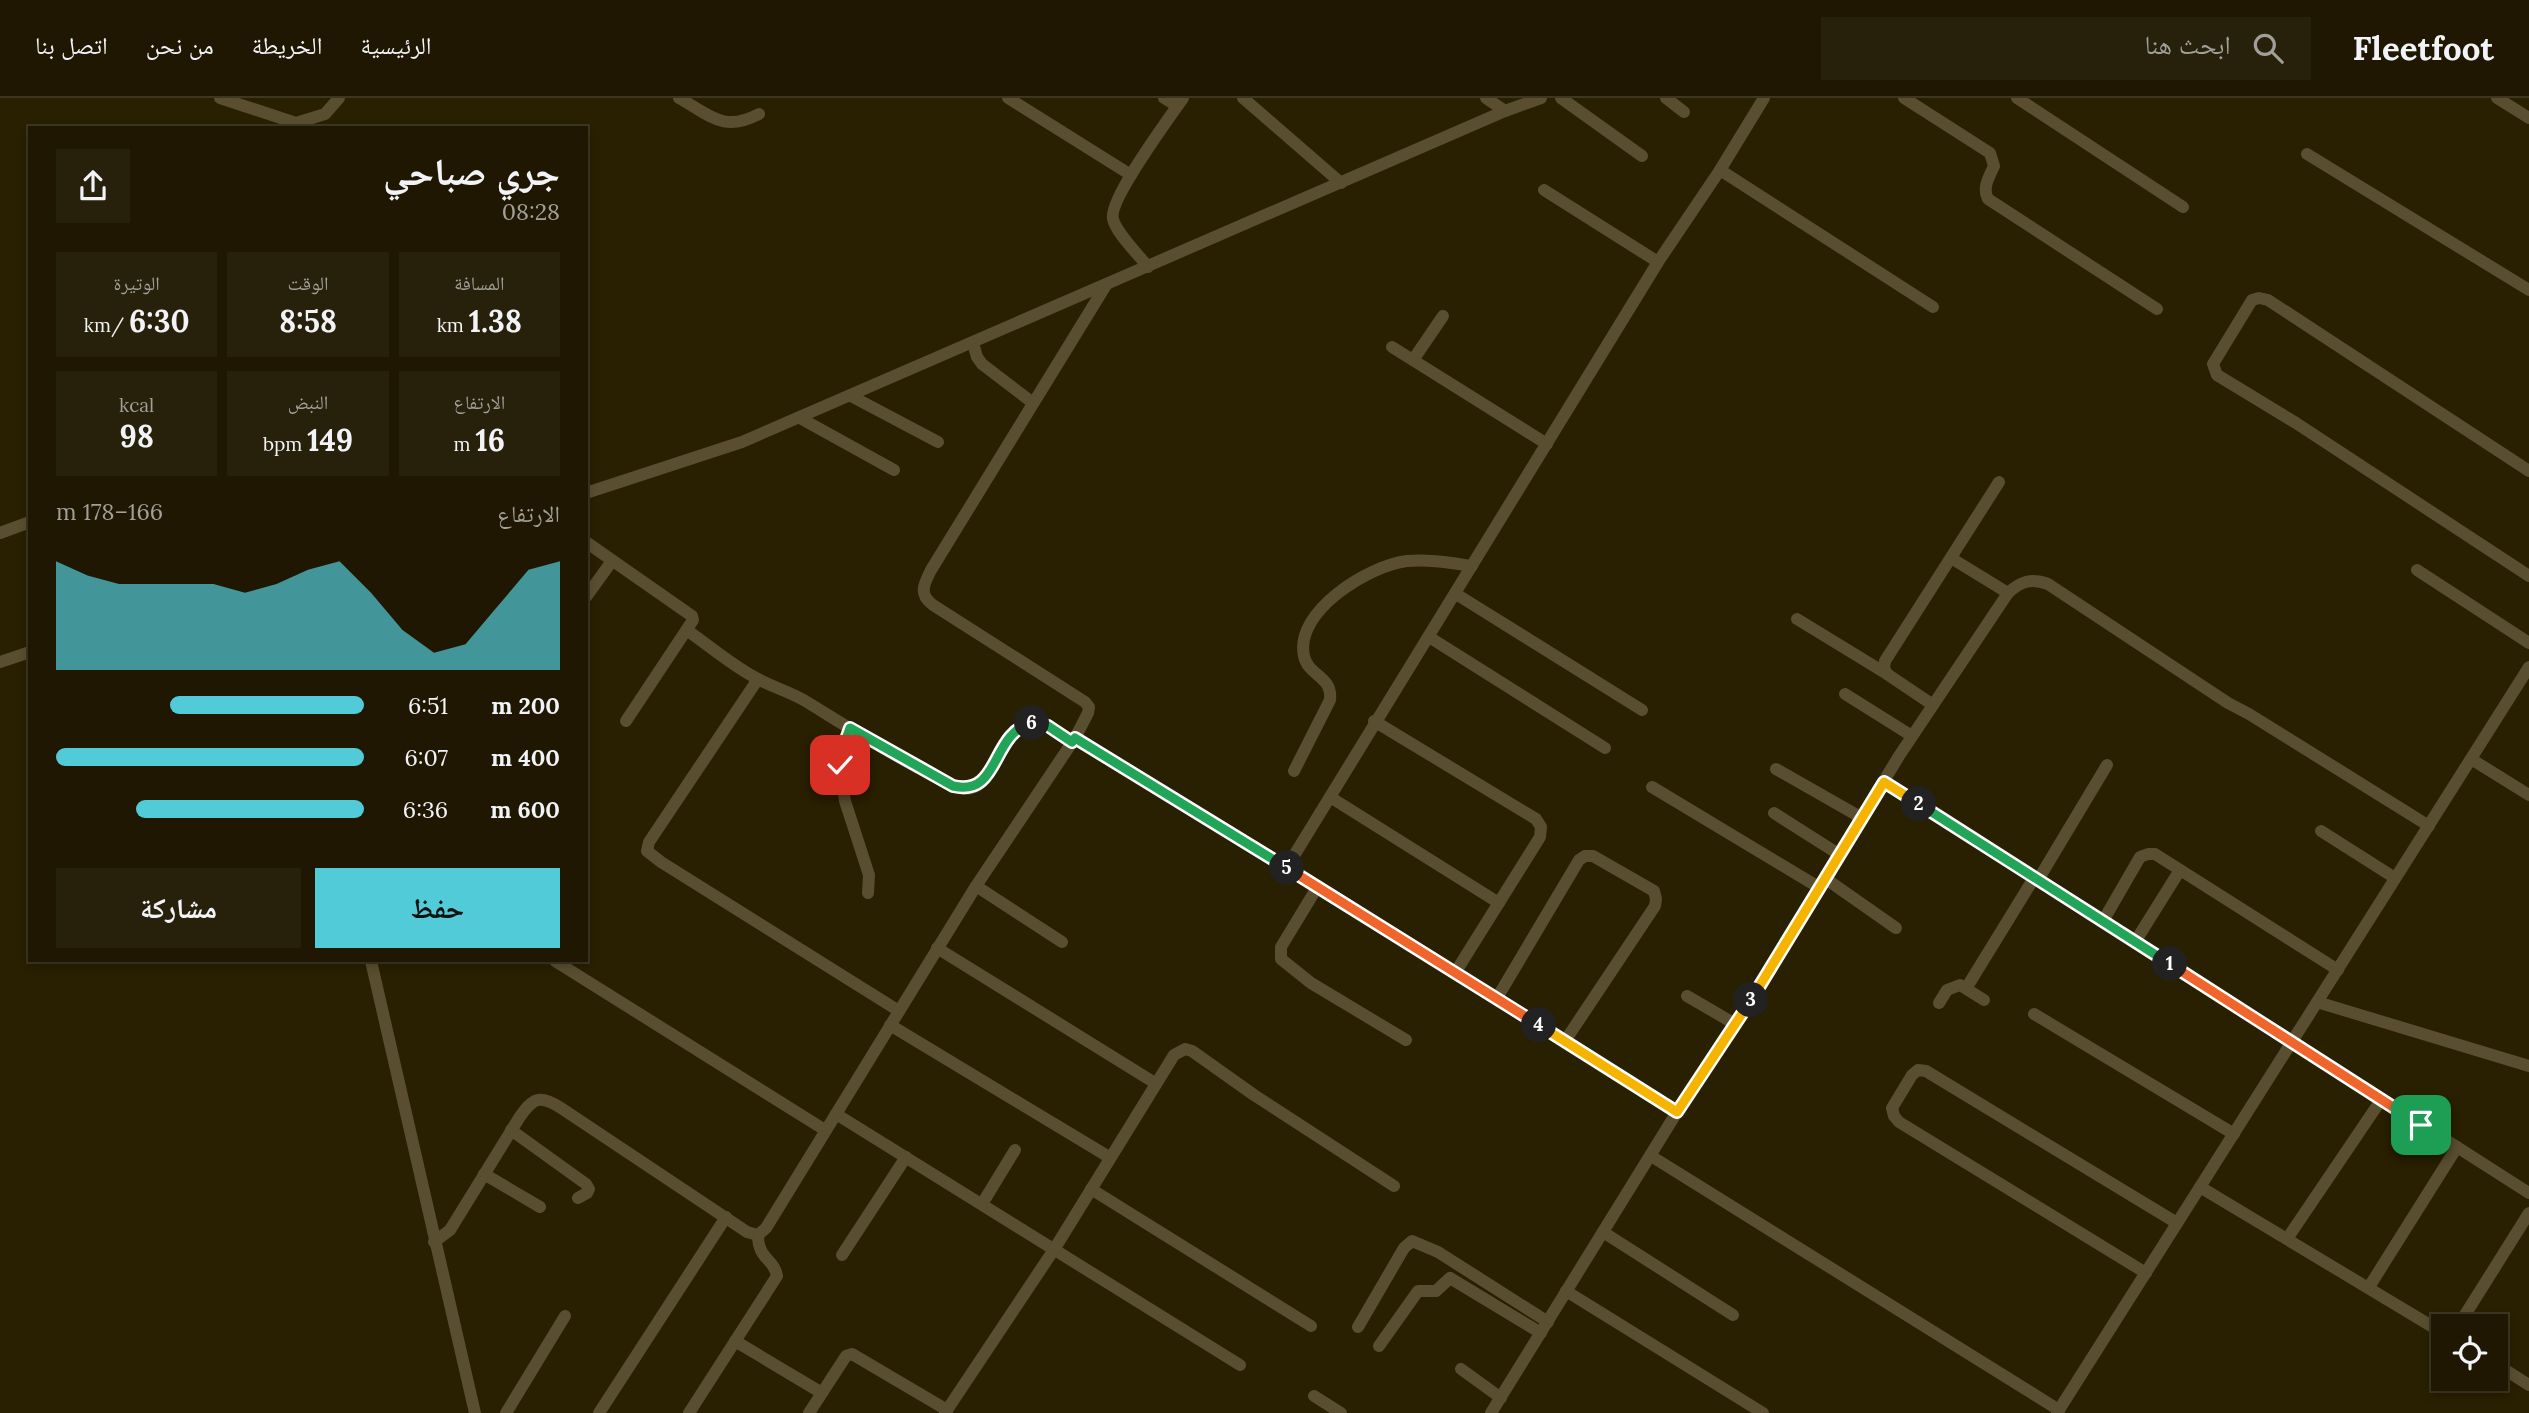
<!DOCTYPE html>
<html lang="ar">
<head>
<meta charset="utf-8">
<style>
  :root { --surface:#1f1701; --page:#27200b; --text:#f1f3f6; --muted:#a19f99; --line:#3c3623; --accent:#52cbd8 }
  body { margin:0; font-family:Lora,"Noto Naskh Arabic",serif; background:var(--page); color:var(--text); direction:rtl; height:100vh; display:flex; flex-direction:column; font-size:26px; white-space:nowrap }
  * { box-sizing:border-box; margin:0 }
  p { font-size:23px; color:var(--muted) }
  .icon { flex:none; width:38px; height:38px; fill:none; stroke:currentColor; stroke-width:2; stroke-linecap:round; stroke-linejoin:round }
  .map { position:relative; flex:1; overflow:hidden; direction:ltr }
  .sheet { position:absolute; left:28px; top:28px; width:560px; height:836px; display:flex; flex-direction:column; background:var(--surface); border-radius:0px; box-shadow:0 4px 10px #0003,0 0 0 2px var(--line); direction:rtl }
  .sheet>* { flex:none }
  .buttons { position:absolute; left:2431px; top:1216px; display:grid; gap:14px }
  .buttons a { display:grid; place-items:center; width:77px; height:77px; border-radius:0px; background:var(--surface); box-shadow:0 4px 10px #0003,0 0 0 2px var(--line); font-size:35px }
  .pin { position:absolute; display:grid; place-items:center; width:60px; height:60px; color:#fff; margin:-30px; border-radius:14px; box-shadow:0 4px 10px #0006 }
  .km { position:absolute; width:35px; height:35px; margin:-18px; border-radius:50%; background:#222; color:#fff; font-size:19px; line-height:35px; text-align:center }
  .round { display:grid; place-items:center; flex:none; width:74px; height:74px; border-radius:0px; background:var(--page) }
  .summary { display:flex; align-items:center; justify-content:space-between; height:119px; padding:0 28px }
  h1 { font-size:38px; font-weight:700; line-height:52px }
  .figures { display:grid; grid-template-columns:repeat(3,1fr); gap:10px; height:119px; padding:7px 28px }
  .figures div { display:grid; align-content:center; border-radius:0px; background:var(--page); text-align:center }
  .figures b { font-size:30px; font-weight:700 }
  .figures small { font-size:19px; font-weight:400 }
  .figures p { font-size:19px }
  .chart { height:196px; padding:14px 28px }
  .chart p { display:flex; justify-content:space-between }
  .chart svg { width:100%; height:126px; margin-top:7px; fill:var(--accent); opacity:.7 }
  .button { display:flex; gap:14px; margin-top:auto; padding:14px 28px }
  .button a { flex:1; height:80px; border-radius:0px; background:var(--accent); color:#111; font-size:28px; font-weight:700; line-height:80px; text-align:center }
  .button a+a { background:var(--page); color:var(--text) }
  ul { padding:0 28px; list-style:none; font-size:23px }
  li { display:grid; grid-template-columns:112px 84px 1fr; align-items:center; height:52px }
  li i { height:18px; border-radius:9px; background:var(--accent) }
  header { display:flex; align-items:center; gap:42px; box-sizing:border-box; height:98px; padding:0 35px; background:var(--surface); border-bottom:2px solid var(--line) }
  header strong { font-size:33px }
  nav { display:flex; gap:38px; margin-inline-start:auto; font-size:24px }
  .search { width:490px; height:63px; background:var(--page); display:flex; align-items:center; gap:18px; box-sizing:border-box; padding:0 24px; border-radius:0px; color:var(--muted); font-size:26px }
  .map>svg:first-child { display:block }
  .lines { fill:none; stroke-linecap:round; stroke-linejoin:round }
  .street { stroke:#594e2f; stroke-width:12 }
  .split-1-casing { stroke:#fff; stroke-width:14 }
  .split-2-casing { stroke:#fff; stroke-width:14 }
  .split-3-casing { stroke:#fff; stroke-width:14 }
  .split-4-casing { stroke:#fff; stroke-width:14 }
  .split-5-casing { stroke:#fff; stroke-width:14 }
  .split-6-casing { stroke:#fff; stroke-width:14 }
  .split-7-casing { stroke:#fff; stroke-width:14 }
  .split-1 { stroke:#f0652b; stroke-width:9 }
  .split-2 { stroke:#22a559; stroke-width:9 }
  .split-3 { stroke:#f5b400; stroke-width:9 }
  .split-4 { stroke:#f5b400; stroke-width:9 }
  .split-5 { stroke:#f0652b; stroke-width:9 }
  .split-6 { stroke:#22a559; stroke-width:9 }
  .split-7 { stroke:#22a559; stroke-width:9 }
</style>
</head>
<body>
<header>
<strong>Fleetfoot</strong>
<div class="search"><svg class="icon" aria-label="search" viewBox="0 0 24 24"><circle cx="10" cy="10" r="6"/><path d="M15 15l6 6"/></svg>ابحث هنا</div>
<nav><a>الرئيسية</a><a>الخريطة</a><a>من نحن</a><a>اتصل بنا</a></nav>
</header>
<div class="map">
<svg width="2529" height="1315" viewBox="0 0 2529 1315">
  <rect width="100%" height="100%" fill="#291f01"/>
  <g class="lines">
    <!-- street -->
    <g class="street">
      <polyline points="220,0 296,25 325,16 339,0"/>
      <path d="M679 0C710 17 723 35 759 16"/>
      <polyline points="1008,0 1131,77"/>
      <polyline points="1164,0 1177,8"/>
      <polyline points="1243,0 1341,85"/>
      <polyline points="1486,0 1505,13"/>
      <polyline points="1561,0 1642,58"/>
      <polyline points="1666,0 1684,14"/>
      <path d="M1904 0 1990 55 1994 68C1989 79 1982 90 1988 101L2157 211"/>
      <polyline points="2017,0 2183,109"/>
      <polyline points="2497,0 2529,20"/>
      <polyline points="2307,56 2529,192"/>
      <polyline points="1720,72 1933,209"/>
      <polyline points="1544,92 1658,164"/>
      <path d="M1148 169C1139 157 1116 135 1113 121 1108 102 1170 19 1183 0"/>
      <polyline points="973,245 977,259 982,266 1033,305"/>
      <polyline points="1392,249 1547,346"/>
      <polyline points="1413,262 1443,218"/>
      <polyline points="851,298 938,344"/>
      <polyline points="800,320 894,372"/>
      <polyline points="2529,373 2268,202 2259,200 2252,202 2213,266 2217,277 2296,325 2529,478"/>
      <polyline points="586,395 742,344 1505,13 1541,0"/>
      <polyline points="0,435 30,424"/>
      <polyline points="586,444 692,518 693,522 626,623"/>
      <polyline points="1951,460 2008,495"/>
      <polyline points="2417,472 2529,545"/>
      <polyline points="1456,496 1642,612"/>
      <polyline points="586,499 612,463"/>
      <polyline points="1797,521 1887,576"/>
      <path d="M688 533C711 549 734 569 758 581 774 590 791 594 807 604 846 628 885 653 926 674 938 680 952 690 965 691 1001 692 999 610 1045 627 1054 630 1063 638 1072 644"/>
      <polyline points="1429,539 1605,650"/>
      <polyline points="0,564 30,554"/>
      <polyline points="758,581 649,744 647,753 661,764 899,913"/>
      <polyline points="1845,596 1912,638"/>
      <polyline points="1933,607 1887,576 1884,570 1885,563 1999,384"/>
      <polyline points="1374,623 1536,721 1541,729 1540,739 1455,875"/>
      <polyline points="850,630 841,655 842,682 845,703 869,777 868,795"/>
      <polyline points="1075,640 1318,788 1677,1014"/>
      <polyline points="2471,661 2529,697"/>
      <polyline points="1776,671 1862,720"/>
      <path d="M1294 673 1330 602C1333 578 1308 578 1304 558 1294 513 1370 467 1407 463 1429 461 1451 465 1472 468"/>
      <polyline points="1884,684 2457,1049"/>
      <polyline points="1652,689 1820,790"/>
      <polyline points="1330,699 1499,805"/>
      <polyline points="1774,715 1840,757"/>
      <polyline points="2321,733 2395,780"/>
      <polyline points="1287,769 1658,164 1720,72 1764,0"/>
      <polyline points="1826,781 1896,830"/>
      <polyline points="2038,782 2107,667"/>
      <polyline points="976,788 1062,844"/>
      <polyline points="1318,788 1281,849 1281,861 1311,885 1406,942"/>
      <polyline points="2103,823 2140,759 2148,756 2155,756 2338,872"/>
      <polyline points="2135,844 2180,772"/>
      <polyline points="937,850 1155,985"/>
      <polyline points="371,863 475,1315"/>
      <polyline points="555,863 825,1032"/>
      <polyline points="1967,889 2034,780"/>
      <polyline points="1687,898 1735,926"/>
      <polyline points="1497,900 1579,762 1585,758 1593,758 1654,793 1656,801 1655,808 1565,943"/>
      <polyline points="2317,904 2529,968"/>
      <polyline points="1939,905 1947,892 1960,887 1984,902"/>
      <polyline points="2034,916 2234,1036"/>
      <polyline points="890,927 1109,1059"/>
      <polyline points="836,1016 1240,1267"/>
      <polyline points="511,1032 586,1086 589,1091 587,1095 578,1100"/>
      <polyline points="1651,1058 2059,1312"/>
      <polyline points="484,1076 540,1109"/>
      <polyline points="2200,1089 2443,1235"/>
      <polyline points="1091,1091 1311,1228"/>
      <polyline points="982,1106 1015,1052"/>
      <polyline points="1603,1134 1733,1217"/>
      <polyline points="2287,1141 2381,1002"/>
      <path d="M434 1144 450 1132 519 1020C533 1000 539 996 561 1010L747 1134 758 1137 766 1130 976 788 1075 640 1088 615 1089 609 1085 604 933 507C918 496 924 486 931 472L1106 187"/>
      <polyline points="842,1157 906,1059"/>
      <polyline points="2146,1175 1899,1024 1894,1018 1892,1010 1912,977 1918,972 1926,973 2177,1125"/>
      <polyline points="2369,1189 2457,1049 2529,1095"/>
      <polyline points="1566,1193 1763,1315"/>
      <polyline points="2458,1228 2529,1115"/>
      <polyline points="1358,1229 1404,1150 1412,1143 1438,1154 1548,1224"/>
      <polyline points="735,1243 822,1295"/>
      <polyline points="1379,1248 1418,1193 1436,1193 1450,1180 1541,1235"/>
      <polyline points="2496,1266 2529,1287"/>
      <polyline points="1461,1271 1501,1300"/>
      <polyline points="1314,1298 1341,1315"/>
      <polyline points="506,1315 565,1218"/>
      <polyline points="599,1315 726,1119"/>
      <path d="M689 1315 777 1178C774 1160 758 1162 758 1137"/>
      <polyline points="809,1315 846,1258 852,1256 947,1312"/>
      <polyline points="945,1315 1055,1150 1174,957 1185,951 1192,953 1254,997 1394,1088"/>
      <path d="M1491 1315 1677 1014 1757 892 1899 658 2008 495C2021 483 2031 480 2048 486L2228 605 2249 616 2429 728"/>
      <polyline points="2057,1315 2529,569"/>
    </g>
  </g>
  <g class="lines">
    <!-- split-1 casing -->
    <g class="split-1-casing">
      <polyline id="split-1" points="2170,866 2421,1027"/>
    </g>
    <!-- split-2 casing -->
    <g class="split-2-casing">
      <polyline id="split-2" points="1919,706 2170,866"/>
    </g>
    <!-- split-3 casing -->
    <g class="split-3-casing">
      <polyline id="split-3" points="1751,902 1884,684 1919,706"/>
    </g>
    <!-- split-4 casing -->
    <g class="split-4-casing">
      <polyline id="split-4" points="1539,927 1677,1014 1751,902"/>
    </g>
    <!-- split-5 casing -->
    <g class="split-5-casing">
      <polyline id="split-5" points="1287,770 1539,927"/>
    </g>
    <!-- split-6 casing -->
    <g class="split-6-casing">
      <polyline id="split-6" points="1032,625 1048,628 1072,644 1075,640 1287,770"/>
    </g>
    <!-- split-7 casing -->
    <g class="split-7-casing">
      <path id="split-7" d="M840 667 841 655 850 630 953 688C1001 699 990 635 1032 625"/>
    </g>
    <!-- split-1 -->
    <use href="#split-1" class="split-1"/>
    <!-- split-2 -->
    <use href="#split-2" class="split-2"/>
    <!-- split-3 -->
    <use href="#split-3" class="split-3"/>
    <!-- split-4 -->
    <use href="#split-4" class="split-4"/>
    <!-- split-5 -->
    <use href="#split-5" class="split-5"/>
    <!-- split-6 -->
    <use href="#split-6" class="split-6"/>
    <!-- split-7 -->
    <use href="#split-7" class="split-7"/>
  </g>
</svg>
<div class="buttons">
<a><svg class="icon" aria-label="locate" viewBox="0 0 24 24"><circle cx="12" cy="12" r="6"/><path d="M12 2v4M12 18v4M2 12h4M18 12h4"/></svg></a>
</div>
<div class="pin" style="left:2421px;top:1027px;background:#1e9e55"><svg class="icon" aria-label="arrive" viewBox="0 0 24 24"><path d="M6 21V4h12l-3 4 3 4H6"/></svg></div>
<div class="pin" style="left:840px;top:667px;background:#d93025"><svg class="icon" aria-label="check" viewBox="0 0 24 24"><path d="M5 12l5 5 9-10"/></svg></div>
<b class="km" style="left:2170px;top:866px">1</b>
<b class="km" style="left:1919px;top:706px">2</b>
<b class="km" style="left:1751px;top:902px">3</b>
<b class="km" style="left:1539px;top:927px">4</b>
<b class="km" style="left:1287px;top:770px">5</b>
<b class="km" style="left:1032px;top:625px">6</b>
<section class="sheet">
<div class="summary"><div><h1>جري صباحي</h1><p>08:28</p></div><a class="round"><svg class="icon" aria-label="share" viewBox="0 0 24 24"><path d="M12 15V3M7 8l5-5 5 5M5 13v7h14v-7"/></svg></a></div>
<div class="figures">
<div><p>المسافة</p><b>1.38<small> km</small></b></div>
<div><p>الوقت</p><b>8:58</b></div>
<div><p>الوتيرة</p><b>6:30<small> /km</small></b></div>
</div>
<div class="figures">
<div><p>الارتفاع</p><b>16<small> m</small></b></div>
<div><p>النبض</p><b>149<small> bpm</small></b></div>
<div><p>kcal</p><b>98</b></div>
</div>
<div class="chart"><p><span>الارتفاع</span>166–178 m</p>
<svg viewBox="0 0 160 44" preserveAspectRatio="none"><path d="M0 44V6L10 11L20 14L30 14L40 14L50 14L60 17L70 14L80 9L90 6L100 17L110 30L120 38L130 35L140 22L150 9L160 6V44z"/></svg>
</div>
<ul>
<li><b>200 m</b>6:51<i style="width:63%"></i></li>
<li><b>400 m</b>6:07<i style="width:100%"></i></li>
<li><b>600 m</b>6:36<i style="width:74%"></i></li>
</ul>
<div class="button"><a>حفظ</a><a>مشاركة</a></div>
</section>
</div>
</body>
</html>
